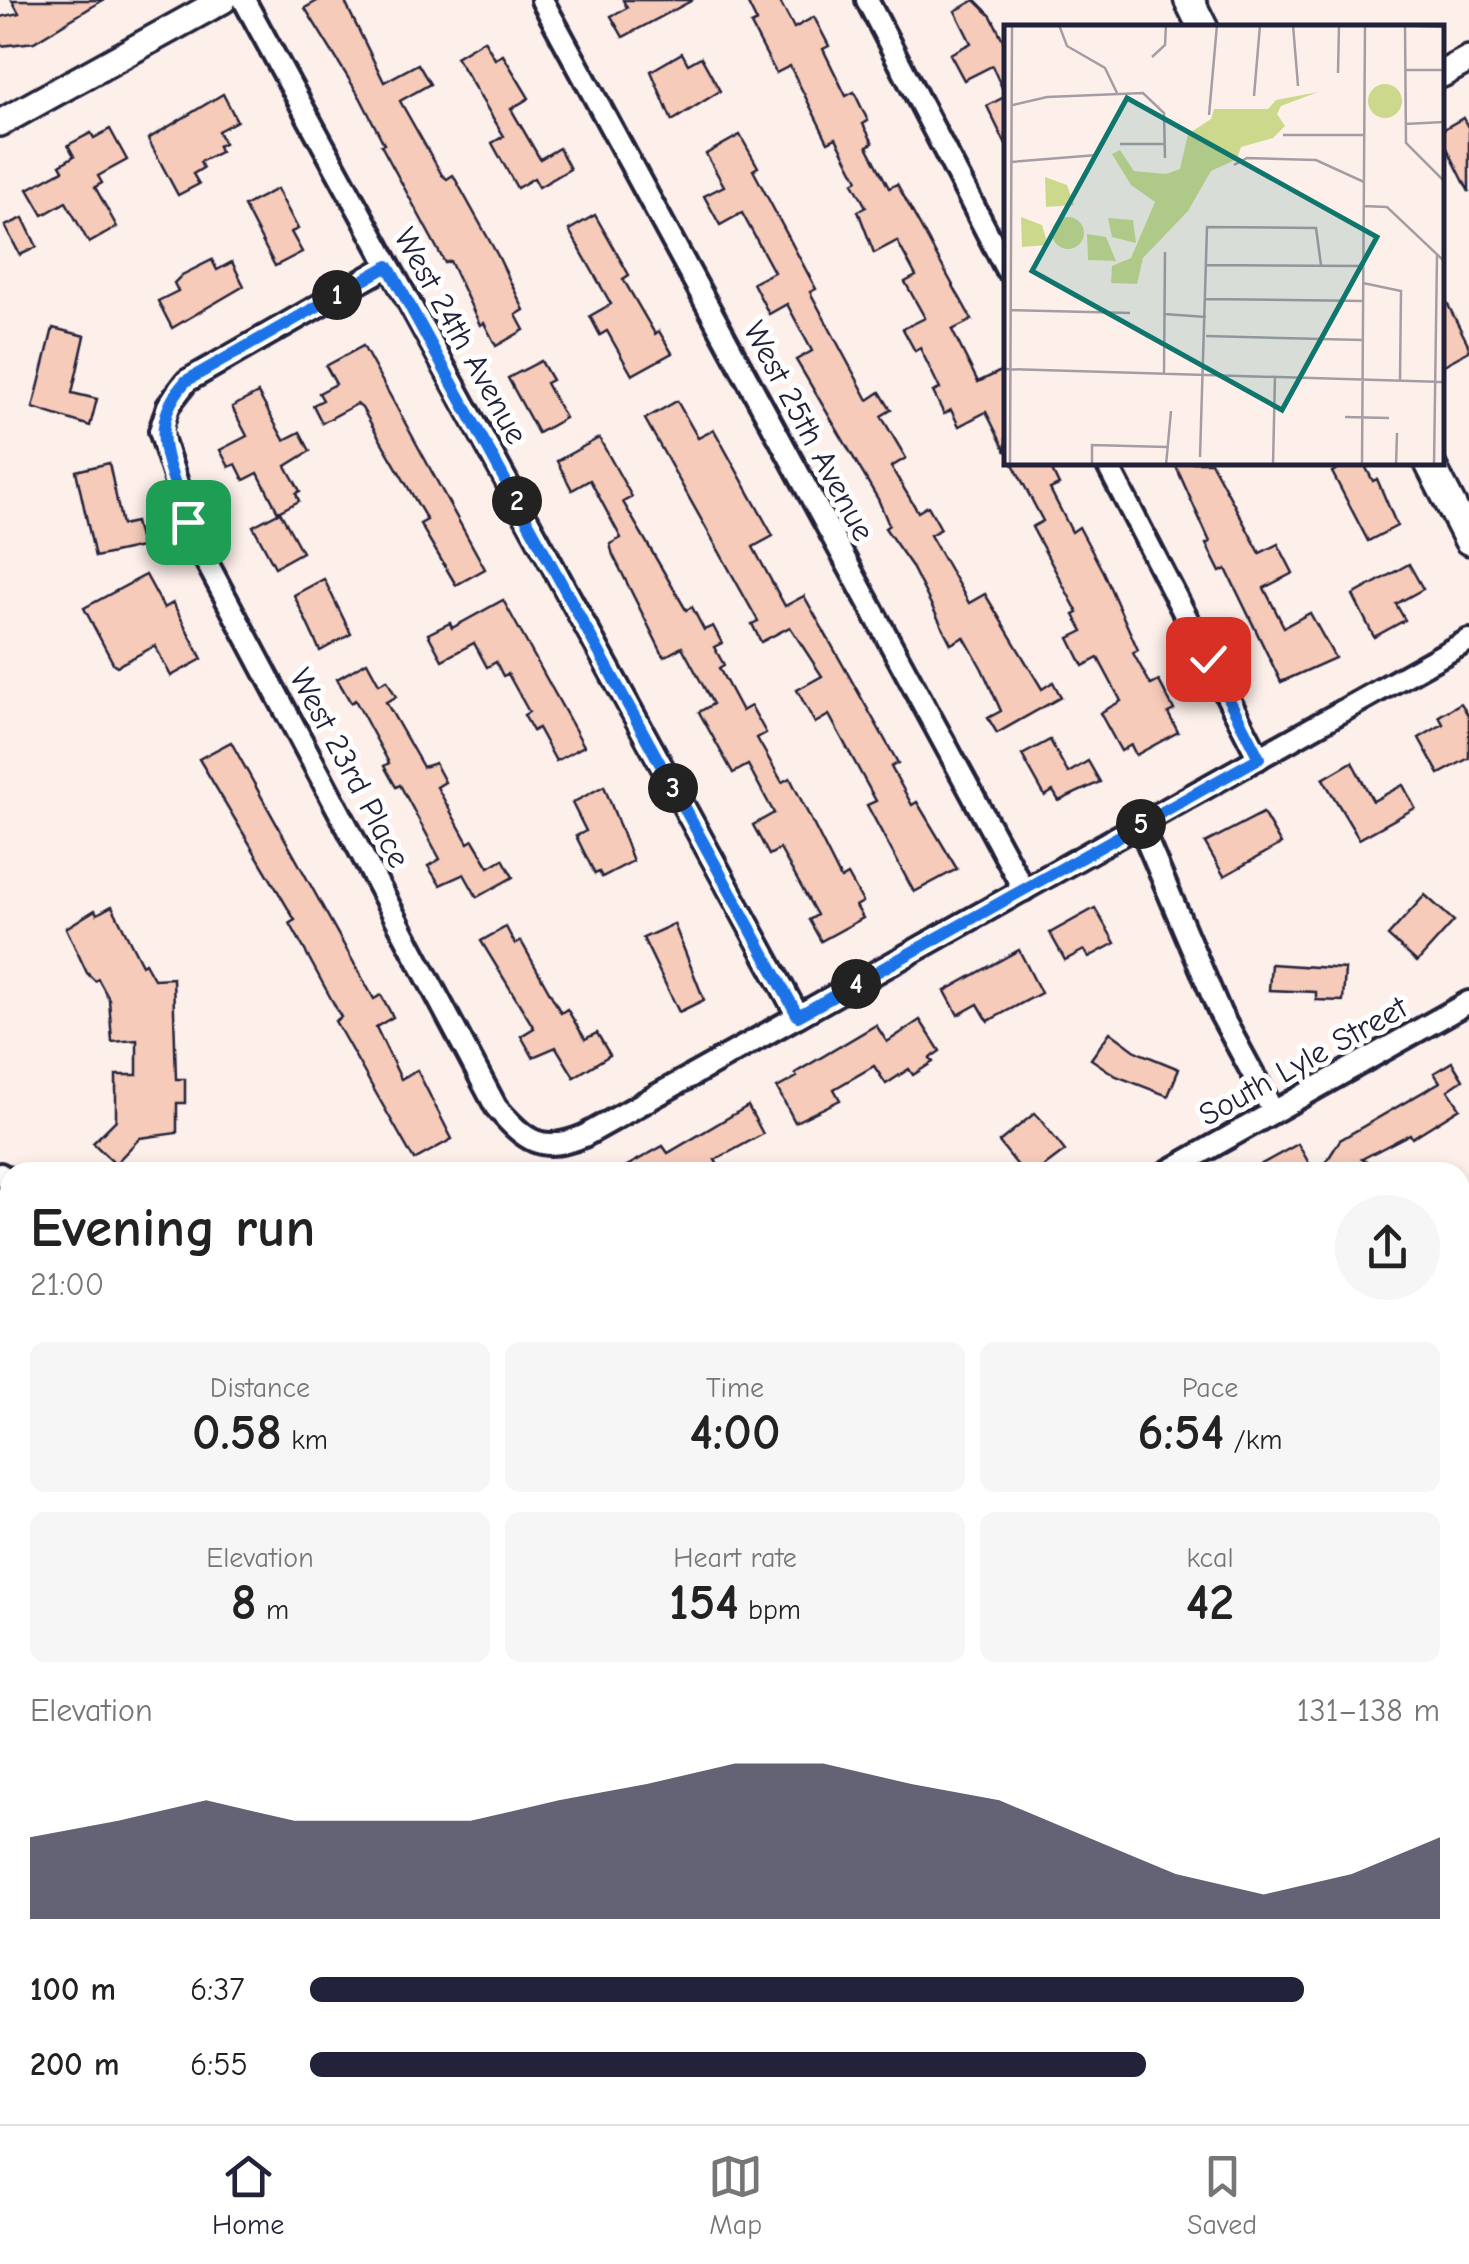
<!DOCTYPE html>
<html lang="en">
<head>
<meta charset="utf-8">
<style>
  :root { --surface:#fff; --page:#f6f6f6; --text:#222; --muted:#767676; --line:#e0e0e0; --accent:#22223b }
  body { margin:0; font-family:"Comic Neue",sans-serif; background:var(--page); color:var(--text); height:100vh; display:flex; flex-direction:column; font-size:38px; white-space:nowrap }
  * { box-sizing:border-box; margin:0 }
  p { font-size:32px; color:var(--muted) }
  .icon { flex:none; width:55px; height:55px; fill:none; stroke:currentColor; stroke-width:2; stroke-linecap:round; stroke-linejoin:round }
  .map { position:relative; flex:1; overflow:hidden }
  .panel { position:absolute; left:0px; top:1162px; width:1470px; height:962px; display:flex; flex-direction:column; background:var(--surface); border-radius:30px 30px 0 0; box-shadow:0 5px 15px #0003 }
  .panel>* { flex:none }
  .pin { position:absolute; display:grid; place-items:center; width:85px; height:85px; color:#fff; margin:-42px; border-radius:20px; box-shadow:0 5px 15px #0006 }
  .km { position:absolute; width:50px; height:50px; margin:-25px; border-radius:50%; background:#222; color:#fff; font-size:28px; line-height:50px; text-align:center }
  .round { display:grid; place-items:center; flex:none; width:105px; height:105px; border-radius:52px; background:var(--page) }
  .headline { display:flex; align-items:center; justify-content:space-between; height:170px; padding:0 30px }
  h1 { font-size:55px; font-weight:700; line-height:75px }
  .metrics { display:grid; grid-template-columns:repeat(3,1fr); gap:15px; height:170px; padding:10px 30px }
  .metrics div { display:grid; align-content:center; border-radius:15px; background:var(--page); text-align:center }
  .metrics b { font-size:50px; font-weight:700 }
  .metrics small { font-size:28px; font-weight:400 }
  .metrics p { font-size:28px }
  .chart { height:280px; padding:20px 30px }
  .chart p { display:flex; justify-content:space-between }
  .chart svg { width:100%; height:180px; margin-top:10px; fill:var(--accent); opacity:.7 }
  ul { padding:0 30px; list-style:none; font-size:32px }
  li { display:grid; grid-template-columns:160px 120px 1fr; align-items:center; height:75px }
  li i { height:25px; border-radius:12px; background:var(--accent) }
  .dock { display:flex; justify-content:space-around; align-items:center; height:140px; border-top:2px solid var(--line); background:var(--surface); font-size:28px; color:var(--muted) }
  .dock a { display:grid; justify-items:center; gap:5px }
  .dock .selected { color:var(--accent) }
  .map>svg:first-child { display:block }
  .built { fill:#f7e0d9 }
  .green { fill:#ccd98d; stroke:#777e64; stroke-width:2.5 }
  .building { fill:#f7cbba; stroke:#22223b; stroke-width:2.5 }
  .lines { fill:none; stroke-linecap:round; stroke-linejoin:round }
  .minor-casing { stroke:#22223b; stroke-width:28 }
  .tertiary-casing { stroke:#22223b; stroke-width:32 }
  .secondary-casing { stroke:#22223b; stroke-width:35 }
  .path { stroke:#22223b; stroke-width:4; stroke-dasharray:8 8; stroke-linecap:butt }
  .minor { stroke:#fff; stroke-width:20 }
  .tertiary { stroke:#fff; stroke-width:25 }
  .secondary { stroke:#fff; stroke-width:28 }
  .route-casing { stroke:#fff; stroke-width:20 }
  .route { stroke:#1a73e8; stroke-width:12 }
  .labels { text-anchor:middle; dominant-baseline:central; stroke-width:10; stroke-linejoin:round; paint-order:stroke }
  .street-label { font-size:32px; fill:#22223b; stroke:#fff }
  .inset-road { fill:none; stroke:#a59da4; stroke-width:2.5 }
  .view { fill:#0f766e; fill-opacity:0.15; stroke:#0f766e; stroke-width:5 }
  .inset-edge { fill:none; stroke:#22223b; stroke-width:5 }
</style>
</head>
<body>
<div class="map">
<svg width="1469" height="2124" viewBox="0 0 1469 2124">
  <rect width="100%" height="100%" fill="#fdefea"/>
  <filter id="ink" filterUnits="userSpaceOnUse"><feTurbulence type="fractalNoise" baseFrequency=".01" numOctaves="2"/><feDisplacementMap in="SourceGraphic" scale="20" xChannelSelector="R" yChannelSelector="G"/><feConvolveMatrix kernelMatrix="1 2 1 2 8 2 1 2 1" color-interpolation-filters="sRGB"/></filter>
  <g filter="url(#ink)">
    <!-- built -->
    <polygon class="built" points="515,2115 1353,2115 1358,2124 515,2124"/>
    <!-- green -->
    <g class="green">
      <polygon points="0,1197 10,1204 10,1601 0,1586"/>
      <polygon points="844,2115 908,2115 914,2124 834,2124"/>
      <polygon points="988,2115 1131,2115 1111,2124 992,2124"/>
    </g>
    <!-- building -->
    <g class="building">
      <polygon points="12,0 103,0 34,42 0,46 0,17 19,13"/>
      <polygon points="319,0 344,0 384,82 418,64 430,84 400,101 442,175 447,179 453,175 498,256 524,310 516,315 524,330 496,346 484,323 480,325 450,261 445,263 381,145 384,144 360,97 305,8"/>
      <polygon points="623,0 693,0 623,37 611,16 627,8"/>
      <polygon points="746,0 779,0 794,28 814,17 829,46 823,49 846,96 854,92 868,121 863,124 873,143 867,146 889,188 897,184 972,320 952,330 978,382 1001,371 1006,383 1006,452 986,412 959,426 951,410 944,414 933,392 940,389 920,348 915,351 903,329 925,318 905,282 916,276 897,241 874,253 858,211 866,207 853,183 858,180 836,138 828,142 790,66 776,73 751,25 757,22"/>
      <polygon points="975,0 991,16 1006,46 1006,145 987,106 1006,96 992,66 964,80 950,54 971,43 955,11"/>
      <polygon points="484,40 495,59 503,55 529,98 511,109 540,159 559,148 570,169 539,187 534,178 517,188 492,143 504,136 456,57"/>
      <polygon points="682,53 688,64 701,57 720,91 672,121 651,71"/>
      <polygon points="223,94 237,121 218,131 224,143 218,146 220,152 200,162 203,168 193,174 199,184 178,195 148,139"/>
      <polygon points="1463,118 1469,129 1469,192 1442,138 1442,130"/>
      <polygon points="110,129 127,160 98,176 102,183 95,187 117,227 89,243 66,202 43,215 28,189 63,170 60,165 74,156 68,145 91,133 94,138"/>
      <polygon points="740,135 758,167 753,170 816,289 810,292 868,400 880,392 891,410 881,416 906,458 891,467 918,512 928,506 941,529 930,535 969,603 985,594 1042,689 1053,682 1061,697 997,733 988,718 1001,711 982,669 964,637 951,644 911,565 885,528 889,525 878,499 796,360 812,351 787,304 769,314 753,283 774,272 742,213 720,225 704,196 724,186 706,154"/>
      <polygon points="277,189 298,229 291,232 302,252 275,266 244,206"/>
      <polygon points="595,215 629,275 623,279 655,334 659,331 672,353 632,375 607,331 600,335 590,316 611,304 569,230"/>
      <polygon points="23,218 37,247 20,255 5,226"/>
      <polygon points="212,260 217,270 232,262 244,286 172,328 158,301 178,291 174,283 182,275"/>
      <polygon points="1442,293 1469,346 1469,351 1442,366"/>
      <polygon points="53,328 85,336 72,393 97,399 90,426 33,408"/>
      <polygon points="363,346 485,569 456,585 420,524 427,520 362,408 357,404 322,423 313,405 323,400 319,393 336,384 326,366"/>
      <polygon points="541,361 552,380 546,383 565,418 538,433 508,378"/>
      <polygon points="258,393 284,440 300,432 310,451 286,466 300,491 296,493 299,501 278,512 258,473 244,480 236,464 229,467 220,450 247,436 232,407"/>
      <polygon points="677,401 698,438 714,430 773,536 753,547 785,606 804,596 898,763 891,767 912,805 917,802 957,869 914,892 867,805 876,801 829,715 815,723 797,690 822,676 790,627 761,642 752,624 758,621 645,419"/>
      <polygon points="599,438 632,497 623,502 686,610 692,607 704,630 713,626 722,643 714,647 724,665 719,668 742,711 751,706 766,733 757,738 782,782 790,778 841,879 848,875 863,902 856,906 863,918 821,941 809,920 817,915 780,849 769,855 753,825 774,813 748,765 733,773 699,712 713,704 682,647 664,657 613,555 610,544 621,538 590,480 572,490 557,461"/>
      <polygon points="1012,462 1048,462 1059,485 1050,489 1072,532 1079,527 1103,572 1138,650 1133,653 1151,685 1159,681 1174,710 1168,713 1178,732 1136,755 1131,745 1121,751 1100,713 1121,701 1098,658 1083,666 1069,638 1083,631 1074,615 1078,613 1032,527 1043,521"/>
      <polygon points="1174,462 1211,462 1260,553 1278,544 1293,573 1264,588 1284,627 1310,613 1335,658 1281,682 1226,569 1220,572 1206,544 1210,542"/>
      <polygon points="1351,462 1363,462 1373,481 1377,479 1397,526 1368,541 1332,472"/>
      <polygon points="109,463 122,525 135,522 141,547 95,557 76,471"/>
      <polygon points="280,512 302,552 275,567 253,526"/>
      <polygon points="1409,564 1423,589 1396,604 1405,620 1374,637 1353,595"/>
      <polygon points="146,575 164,608 173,603 202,659 171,676 155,646 117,666 113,663 84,608"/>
      <polygon points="324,579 351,634 320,651 294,595"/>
      <polygon points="503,600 584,746 556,761 538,728 533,731 524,715 529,712 508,674 503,676 496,662 487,667 474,643 442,660 428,634 450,623 452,628"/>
      <polygon points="367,662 379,684 387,680 396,697 386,702 423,767 435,763 445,782 437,787 468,843 473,840 489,867 503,859 513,877 477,897 464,874 440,885 428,866 440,859 400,785 396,787 384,766 389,763 355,700 351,703 337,679"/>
      <polygon points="1461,703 1469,717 1469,758 1439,774 1419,738 1443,724 1439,716"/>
      <polygon points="1050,740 1068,773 1088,761 1100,782 1059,801 1053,791 1045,796 1022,755"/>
      <polygon points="231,742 374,999 381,995 393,1017 376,1027 401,1079 417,1070 452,1139 414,1160 335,1021 341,1017 290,923 295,920 199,759"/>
      <polygon points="1352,762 1373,801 1403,785 1415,808 1359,839 1323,779"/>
      <polygon points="604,786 633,861 602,877 599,872 595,874 576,836 586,831 572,803"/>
      <polygon points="1263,813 1281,844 1224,876 1205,843"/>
      <polygon points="1425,895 1454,921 1417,962 1388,936"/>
      <polygon points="112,906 142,965 145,963 154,979 173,978 176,1079 185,1079 185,1103 177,1103 177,1133 140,1138 115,1164 93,1143 116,1120 116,1075 137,1075 137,1040 112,1042 109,999 98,979 95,981 87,973 66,928 95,910 97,914"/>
      <polygon points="1095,908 1115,943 1089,957 1084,950 1065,960 1050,933"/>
      <polygon points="674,924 704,1000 679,1012 643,938"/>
      <polygon points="506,927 515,944 521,941 561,1013 567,1009 585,1039 597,1033 610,1055 574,1077 556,1047 533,1057 521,1036 534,1028 481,941"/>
      <polygon points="1019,950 1041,993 988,1021 978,1004 958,1015 945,991"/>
      <polygon points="1271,964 1345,969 1343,1001 1316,1000 1316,992 1269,990"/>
      <polygon points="920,1020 940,1051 930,1058 933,1062 913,1075 909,1069 886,1084 874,1066 834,1089 840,1100 795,1122 777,1088 797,1077 795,1073 876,1025 887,1042"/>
      <polygon points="1110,1032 1137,1052 1179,1069 1168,1096 1116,1076 1091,1059"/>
      <polygon points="1452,1062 1463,1080 1448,1090 1460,1108 1412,1138 1410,1134 1362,1159 1384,1172 1320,1172 1340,1140 1440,1082 1434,1073"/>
      <polygon points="748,1106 763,1134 715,1160 722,1172 616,1172 663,1146 668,1153"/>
      <polygon points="1035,1113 1065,1151 1037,1172 1023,1172 999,1142"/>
      <polygon points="1298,1144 1314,1172 1247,1172"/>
    </g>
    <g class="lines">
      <!-- minor casing -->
      <g class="minor-casing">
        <g id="minor">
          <polyline points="244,0 798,1016"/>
          <polyline points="542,0 1024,890"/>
          <polyline points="867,0 1006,269"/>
          <path d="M388 266 187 381 168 406 160 431 197 544 496 1107C525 1141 541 1154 584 1136L1469 640"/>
          <polyline points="1106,462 1259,758"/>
          <polyline points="1140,825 1220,1013 1273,1111"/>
          <polyline points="1167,1172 1469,1002"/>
          <polyline points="0,1174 10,1180"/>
          <polyline points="1460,1471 1469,1489"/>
          <polyline points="0,1801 10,1794"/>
          <polyline points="479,2116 484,2124"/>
        </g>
      </g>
      <!-- tertiary casing -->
      <g class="tertiary-casing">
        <g id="tertiary">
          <polyline points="1442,74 1469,59"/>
          <polyline points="0,123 223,0"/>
        </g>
      </g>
      <!-- secondary casing -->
      <g class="secondary-casing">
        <g id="secondary">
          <polyline points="1189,0 1203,28"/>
          <polyline points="1429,462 1469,540"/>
        </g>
      </g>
      <!-- path -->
      <g class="path">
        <polyline points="0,1451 10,1455"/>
        <polyline points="625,2115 646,2124"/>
        <polyline points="798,2124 800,2120"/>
      </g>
      <!-- minor -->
      <use href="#minor" class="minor"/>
      <!-- tertiary -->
      <use href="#tertiary" class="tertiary"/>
      <!-- secondary -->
      <use href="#secondary" class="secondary"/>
    </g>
  </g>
  <g class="lines" filter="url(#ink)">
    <!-- route casing -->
    <g class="route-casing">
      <path id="route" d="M188 522C172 468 143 429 186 381L388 266 798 1016 1259 758 1208 659"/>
    </g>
    <!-- route -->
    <use href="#route" class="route"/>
  </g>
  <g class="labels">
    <!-- street labels -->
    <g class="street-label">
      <text transform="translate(461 336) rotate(61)">West 24th Avenue</text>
      <text transform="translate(809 431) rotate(62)">West 25th Avenue</text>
      <text transform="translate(350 768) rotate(62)">West 23rd Place</text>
      <text transform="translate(1303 1061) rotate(-29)">South Lyle Street</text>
    </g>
  </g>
  <!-- overview -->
  <g transform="translate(1004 25)">
    <rect width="440" height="440" fill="#fdefea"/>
    <path d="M364 76a17 17 0 1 1 34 0a17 17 0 1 1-34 0ZM314 67 277 81 273 89 281 101 269 113 237 122 233 134 207 146 184 186 139 233 133 259 107 258 108 241 127 233 151 177 127 160 108 129 116 125 130 146 162 149 176 144 184 109 207 94 210 84H264L272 75ZM41 152 63 160 70 180 42 182ZM48 208a16 16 0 1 1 32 0a16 16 0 1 1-32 0ZM17 192 38 200 44 220 18 222ZM104 193 129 195 132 218 108 212ZM83 209 102 212 112 236 84 235Z" fill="#ccd98d"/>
    <path class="inset-road" d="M55 0 63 21 101 43 113 68M289 0 294 61M388 0 440 2M401 1 402 118 440 156M148 32 161 20 162 0M401 45H440M334 48 335 0M250 71 256 0M9 80 43 72 139 68 160 88 161 133M205 90 213 0M401 99 440 97M279 110H360M116 119H161M7 137 93 130M230 140 243 133 312 135 360 157M359 181 383 182 440 236M202 240 359 241M359 258 397 266 396 355M202 274 359 276M7 285 126 288M160 289 202 292M202 311 359 315M0 344 440 357M160 348 161 227M341 392 385 393M196 432 203 202 312 203 317 240M6 440 8 0M88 440V420L163 422M162 440 167 386M269 440 271 351M358 440 361 0M392 440 393 408M430 440 433 230"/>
    <path class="view" d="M123 73 373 212 278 385 28 246Z"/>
    <rect width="440" height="440" class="inset-edge"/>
  </g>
</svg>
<div class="pin" style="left:188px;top:522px;background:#1e9e55"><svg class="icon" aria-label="arrive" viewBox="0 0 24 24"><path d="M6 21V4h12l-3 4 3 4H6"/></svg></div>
<div class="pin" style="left:1208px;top:659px;background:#d93025"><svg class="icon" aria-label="check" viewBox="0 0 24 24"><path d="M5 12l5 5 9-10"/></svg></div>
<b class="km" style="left:337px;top:295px">1</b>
<b class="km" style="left:517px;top:501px">2</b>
<b class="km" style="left:673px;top:788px">3</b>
<b class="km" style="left:856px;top:984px">4</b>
<b class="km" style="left:1141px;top:824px">5</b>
<section class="panel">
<div class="headline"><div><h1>Evening run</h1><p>21:00</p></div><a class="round"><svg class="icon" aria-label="share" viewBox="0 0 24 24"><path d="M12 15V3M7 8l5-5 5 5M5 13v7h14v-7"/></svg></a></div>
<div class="metrics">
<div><p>Distance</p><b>0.58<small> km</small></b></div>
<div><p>Time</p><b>4:00</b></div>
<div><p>Pace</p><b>6:54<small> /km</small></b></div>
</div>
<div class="metrics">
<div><p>Elevation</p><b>8<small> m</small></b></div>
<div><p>Heart rate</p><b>154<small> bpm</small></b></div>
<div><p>kcal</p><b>42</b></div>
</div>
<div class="chart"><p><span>Elevation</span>131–138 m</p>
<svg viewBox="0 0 160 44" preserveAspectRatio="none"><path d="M0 44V24L10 20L20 15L30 20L40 20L50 20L60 15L70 11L80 6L90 6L100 11L110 15L120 24L130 33L140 38L150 33L160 24V44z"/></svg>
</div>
<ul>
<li><b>100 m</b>6:37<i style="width:88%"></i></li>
<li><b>200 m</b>6:55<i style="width:74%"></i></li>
</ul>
</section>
</div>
<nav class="dock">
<a class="selected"><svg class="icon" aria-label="home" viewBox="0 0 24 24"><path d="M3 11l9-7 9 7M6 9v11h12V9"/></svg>Home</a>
<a><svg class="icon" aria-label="map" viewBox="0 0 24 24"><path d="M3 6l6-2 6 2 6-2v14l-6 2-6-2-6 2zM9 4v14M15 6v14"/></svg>Map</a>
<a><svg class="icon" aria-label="saved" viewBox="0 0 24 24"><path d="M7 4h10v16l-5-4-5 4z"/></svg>Saved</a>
</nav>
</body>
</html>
